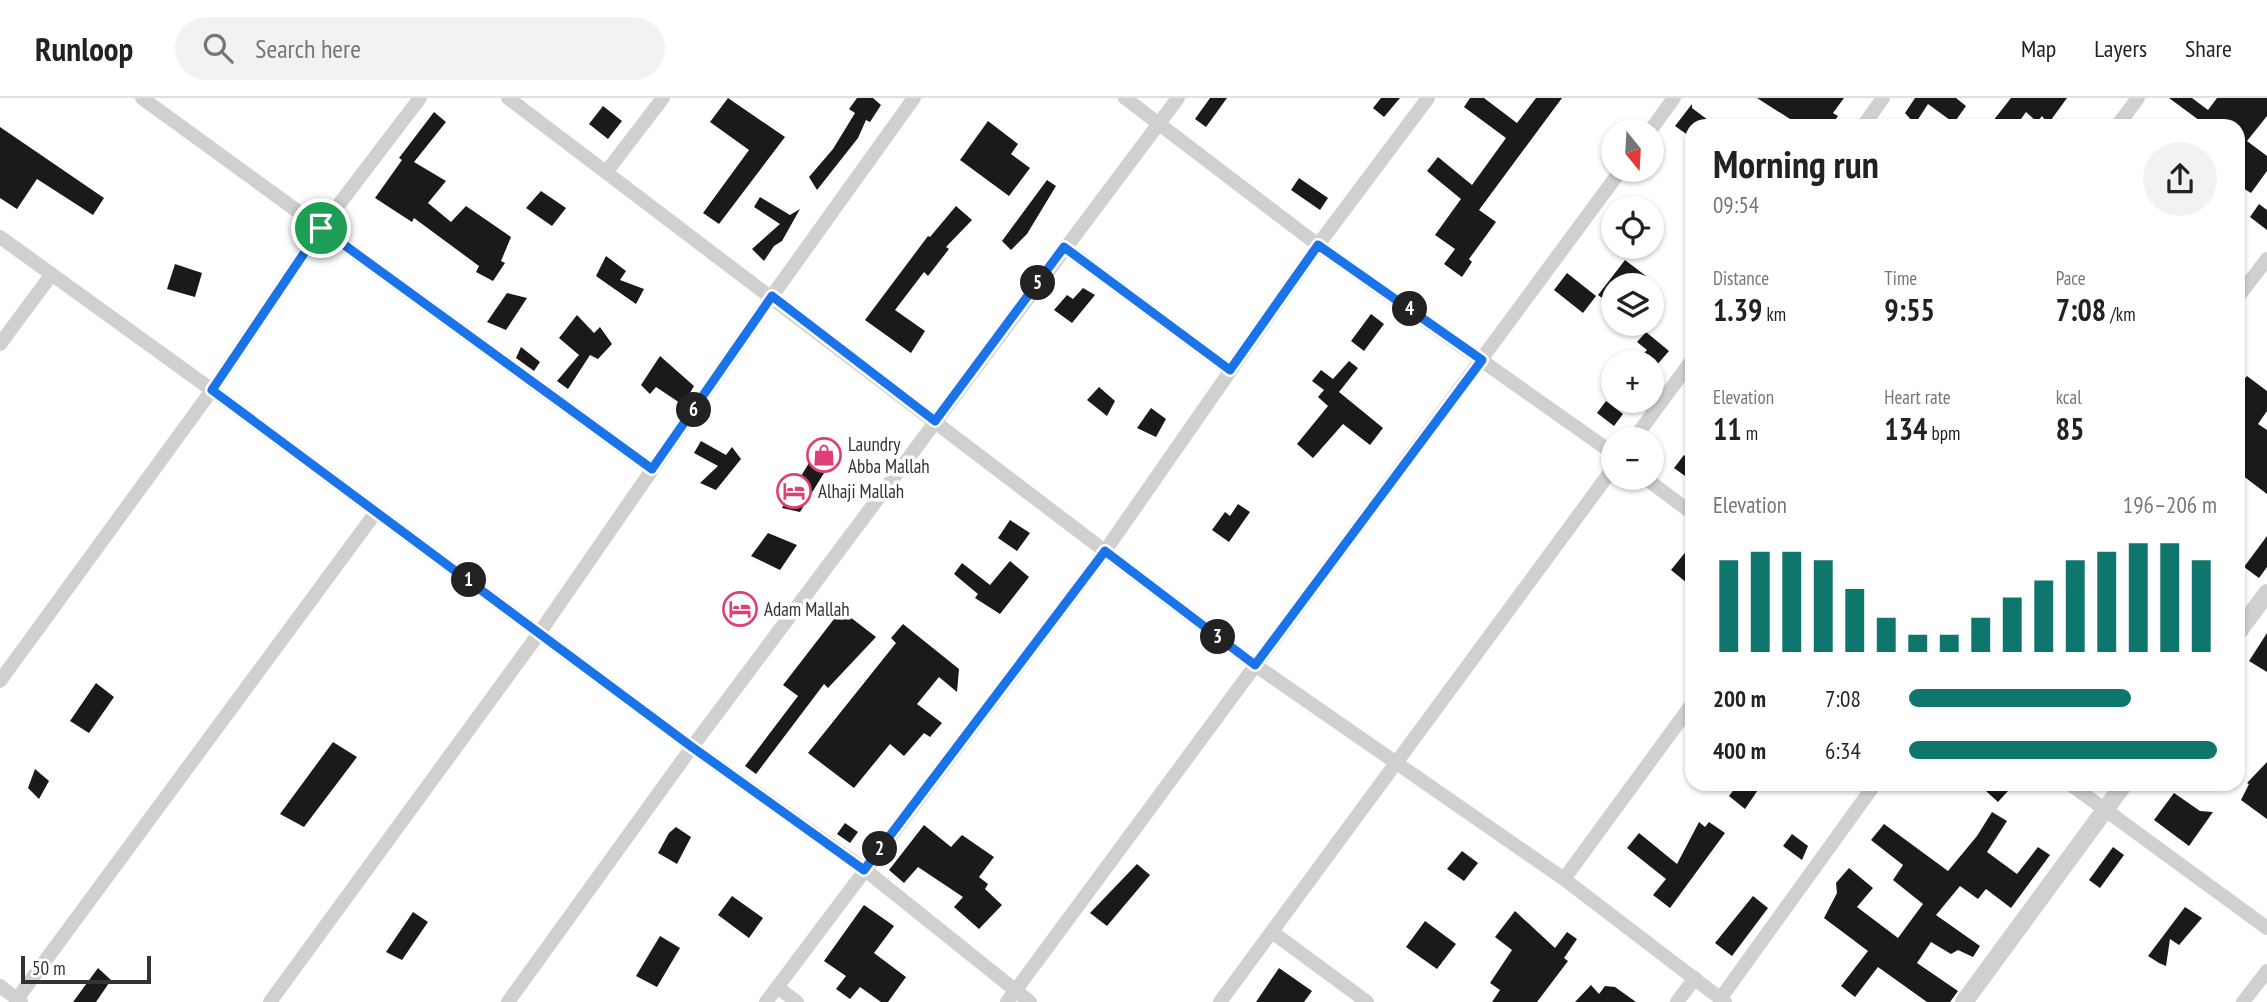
<!DOCTYPE html>
<html lang="en">
<head>
<meta charset="utf-8">
<style>
  :root { --surface:#fff; --page:#f2f2f2; --text:#222; --muted:#767676; --line:#e0e0e0; --accent:#0f766e }
  body { margin:0; font-family:"PT Sans Narrow",sans-serif; background:var(--page); color:var(--text); height:100vh; display:flex; flex-direction:column; font-size:26px; white-space:nowrap }
  * { box-sizing:border-box; margin:0 }
  p { font-size:23px; color:var(--muted) }
  .icon { flex:none; width:38px; height:38px; fill:none; stroke:currentColor; stroke-width:2; stroke-linecap:round; stroke-linejoin:round }
  .map { position:relative; flex:1; overflow:hidden }
  .side { position:absolute; left:1685px; top:21px; width:560px; height:672px; display:flex; flex-direction:column; background:var(--surface); border-radius:21px; box-shadow:0 2px 5px #0004 }
  .side>* { flex:none }
  .needle { width:46px; rotate:162deg }
  .tools { position:absolute; left:1601px; top:21px; display:grid; gap:14px }
  .tools a { display:grid; place-items:center; width:63px; height:63px; border-radius:50%; background:var(--surface); box-shadow:0 2px 5px #0004; font-size:35px }
  .scale { position:absolute; left:21px; bottom:18px; width:130px; box-sizing:border-box; padding-left:7px; border:4px solid #333; border-top:0; font-size:19px; line-height:24px; white-space:nowrap; color:#333; -webkit-text-stroke:5px #fff; paint-order:stroke }
  .pin { position:absolute; display:grid; place-items:center; width:60px; height:60px; color:#fff; margin:-30px; border:4px solid #fff; border-radius:50%; box-shadow:0 2px 7px #0007 }
  .km { position:absolute; width:35px; height:35px; margin:-18px; border-radius:50%; background:#222; color:#fff; font-size:19px; line-height:35px; text-align:center }
  .round { display:grid; place-items:center; flex:none; width:74px; height:74px; border-radius:37px; background:var(--page) }
  .overview { display:flex; align-items:center; justify-content:space-between; height:119px; padding:0 28px }
  h1 { font-size:38px; font-weight:700; line-height:52px }
  .figures { display:grid; grid-template-columns:repeat(3,1fr); gap:10px; height:119px; padding:7px 28px }
  .figures div { display:grid; align-content:center }
  .figures b { font-size:30px; font-weight:700 }
  .figures small { font-size:19px; font-weight:400 }
  .figures p { font-size:19px }
  .chart { height:196px; padding:14px 28px }
  .chart p { display:flex; justify-content:space-between }
  .chart svg { width:100%; height:126px; margin-top:7px; stroke:var(--accent); stroke-width:6 }
  ul { padding:0 28px; list-style:none; font-size:23px }
  li { display:grid; grid-template-columns:112px 84px 1fr; align-items:center; height:52px }
  li i { height:18px; border-radius:9px; background:var(--accent) }
  header { display:flex; align-items:center; gap:42px; box-sizing:border-box; height:98px; padding:0 35px; background:var(--surface); border-bottom:2px solid var(--line) }
  header strong { font-size:33px }
  nav { display:flex; gap:38px; margin-inline-start:auto; font-size:24px }
  .search { width:490px; height:63px; background:var(--page); display:flex; align-items:center; gap:18px; box-sizing:border-box; padding:0 24px; border-radius:38px; color:var(--muted); font-size:26px }
  .map>svg:first-child { display:block }
  .building { fill:#1a1a1a }
  .lines { fill:none; stroke-linecap:round; stroke-linejoin:round }
  .minor { stroke:#d0d0d0; stroke-width:14 }
  .tertiary { stroke:#d0d0d0; stroke-width:18 }
  .route-casing { stroke:#fff; stroke-width:14 }
  .route { stroke:#1a73e8; stroke-width:9 }
  .labels { text-anchor:middle; dominant-baseline:central; stroke-width:7; stroke-linejoin:round; paint-order:stroke }
  .poi-label { font-size:19px; fill:#333; stroke:#fff; text-anchor:start }
</style>
</head>
<body>
<header>
<strong>Runloop</strong>
<div class="search"><svg class="icon" aria-label="search" viewBox="0 0 24 24"><circle cx="10" cy="10" r="6"/><path d="M15 15l6 6"/></svg>Search here</div>
<nav><a>Map</a><a>Layers</a><a>Share</a></nav>
</header>
<div class="map">
<svg width="2267" height="904" viewBox="0 0 2267 904">
  <rect width="100%" height="100%" fill="#fff"/>
  <!-- building -->
  <g class="building">
    <polygon points="728,0 785,39 719,126 703,115 749,52 710,24"/>
    <polygon points="857,0 873,0 881,7 870,24 866,22 858,40 817,92 809,79 833,51 855,15 849,11"/>
    <polygon points="1210,0 1227,0 1206,29 1195,21"/>
    <polygon points="1381,0 1400,0 1384,19 1373,10"/>
    <polygon points="1470,0 1484,0 1517,25 1536,0 1562,0 1479,112 1496,124 1469,161 1472,164 1462,179 1444,166 1455,151 1435,137 1461,101 1427,73 1438,59 1472,87 1506,40 1464,9"/>
    <polygon points="1757,0 1844,0 1833,15 1838,18 1831,28 1801,28"/>
    <polygon points="1915,0 1956,0 1966,8 1954,25 1928,6 1915,26 1905,15"/>
    <polygon points="2011,0 2067,0 2048,26 2042,18 2037,24 2026,14 2016,28 1989,28"/>
    <polygon points="2169,0 2192,0 2208,12 2217,0 2267,0 2267,18 2247,43 2267,58 2267,73 2251,95 2238,87 2238,28 2207,28"/>
    <polygon points="1692,6 1692,10 1716,28 1692,28 1692,40 1675,28"/>
    <polygon points="603,8 622,23 608,41 589,26"/>
    <polygon points="434,14 446,24 414,64 446,83 428,105 451,124 466,108 511,139 501,163 505,165 493,183 476,174 479,168 414,120 412,124 375,100 402,62 399,60"/>
    <polygon points="988,23 1018,46 1011,56 1030,70 1009,98 960,62"/>
    <polygon points="0,29 104,100 93,117 37,81 17,111 0,100"/>
    <polygon points="1299,80 1328,100 1320,112 1291,92"/>
    <polygon points="1047,82 1056,88 1027,136 1011,152 1002,143"/>
    <polygon points="541,93 566,110 552,128 526,110"/>
    <polygon points="760,99 790,117 800,111 782,143 774,148 764,163 752,151 780,126 754,109"/>
    <polygon points="2259,106 2267,112 2267,132 2250,119"/>
    <polygon points="956,108 972,122 946,149 949,151 928,178 924,174 895,212 925,233 911,255 865,222 928,138 930,139"/>
    <polygon points="606,158 626,173 620,182 644,191 636,206 596,178"/>
    <polygon points="1625,162 1646,178 1639,187 1614,187 1614,209 1598,197"/>
    <polygon points="175,166 202,175 195,199 167,191"/>
    <polygon points="1567,175 1596,198 1583,215 1554,192"/>
    <polygon points="1083,190 1095,197 1072,225 1054,212 1067,197 1073,201"/>
    <polygon points="507,195 527,200 506,232 487,224"/>
    <polygon points="1371,216 1384,226 1364,253 1351,243"/>
    <polygon points="577,217 594,235 600,229 612,246 598,261 590,257 568,291 557,283 579,257 559,240"/>
    <polygon points="1646,234 1669,253 1656,268 1643,256 1647,252 1637,244"/>
    <polygon points="521,249 540,264 534,273 516,260"/>
    <polygon points="660,258 694,288 683,307 656,289 650,296 641,287"/>
    <polygon points="1349,263 1358,270 1339,294 1383,330 1370,347 1343,326 1313,360 1297,346 1328,308 1318,299 1324,292 1312,283 1321,272 1333,281"/>
    <polygon points="2247,278 2267,293 2267,313 2258,326 2267,332 2267,396 2238,374 2238,289"/>
    <polygon points="1099,289 1115,303 1107,318 1087,302"/>
    <polygon points="1606,303 1623,316 1614,328 1597,315"/>
    <polygon points="1151,310 1166,321 1156,339 1137,330"/>
    <polygon points="701,343 726,357 732,349 741,361 716,392 700,385 718,368 694,355"/>
    <polygon points="822,343 837,354 800,414 782,410"/>
    <polygon points="1684,357 1692,364 1692,383 1674,370"/>
    <polygon points="1238,406 1250,414 1229,444 1212,432 1225,414 1230,418"/>
    <polygon points="1010,422 1030,435 1017,453 998,440"/>
    <polygon points="768,435 797,447 780,472 751,458"/>
    <polygon points="2267,438 2267,469 2259,480 2244,469"/>
    <polygon points="1692,446 1692,489 1671,472"/>
    <polygon points="1010,463 1029,479 1000,516 975,500 978,496 954,476 962,465 990,487"/>
    <polygon points="841,512 876,539 828,590 824,586 756,676 745,668 798,598 783,587"/>
    <polygon points="903,526 959,571 957,594 939,579 917,606 942,625 930,639 924,635 904,658 890,646 854,690 808,655 896,545 891,540"/>
    <polygon points="2267,535 2267,574 2249,563"/>
    <polygon points="96,585 114,599 89,635 70,623"/>
    <polygon points="333,644 357,659 304,729 280,716"/>
    <polygon points="2267,664 2267,721 2241,702 2249,686 2247,685"/>
    <polygon points="35,671 49,683 39,701 28,690"/>
    <polygon points="1738,686 1762,686 1745,711 1729,698"/>
    <polygon points="1993,686 2001,686 2008,693 1998,704 1986,693"/>
    <polygon points="2174,695 2200,713 2213,714 2189,748 2154,722"/>
    <polygon points="1992,714 2007,723 1987,754 2017,776 2038,749 2050,757 2011,810 1986,791 1978,801 1960,788 1936,817 1980,848 1973,859 1958,852 1951,856 1931,844 1917,865 1958,893 1950,904 1927,904 1878,869 1855,899 1841,888 1868,853 1824,820 1837,795 1836,785 1849,770 1873,790 1857,809 1898,840 1923,806 1893,782 1903,767 1871,742 1884,726 1948,773 1977,738"/>
    <polygon points="1699,724 1705,729 1709,724 1725,735 1670,810 1653,797 1666,781 1627,750 1639,735 1677,766"/>
    <polygon points="845,725 858,734 850,745 837,736"/>
    <polygon points="924,727 951,749 962,737 994,759 979,779 988,786 985,791 1002,807 979,831 954,809 963,799 918,769 904,785 889,772"/>
    <polygon points="676,729 691,739 677,766 658,755 669,735"/>
    <polygon points="1792,736 1808,748 1802,762 1783,748"/>
    <polygon points="2113,749 2124,757 2100,790 2089,782"/>
    <polygon points="1462,753 1478,765 1464,783 1447,771"/>
    <polygon points="1137,766 1150,777 1107,828 1090,815"/>
    <polygon points="732,798 763,820 749,840 718,817"/>
    <polygon points="1753,798 1768,810 1732,858 1715,845"/>
    <polygon points="864,807 894,828 874,855 906,879 888,904 881,904 860,889 850,901 836,891 846,878 824,863"/>
    <polygon points="2185,809 2202,820 2179,847 2170,841 2166,868 2159,865 2148,858"/>
    <polygon points="1515,813 1555,850 1567,834 1577,841 1564,860 1568,863 1537,904 1492,904 1500,892 1490,885 1512,852 1495,839"/>
    <polygon points="413,814 428,824 402,862 386,854"/>
    <polygon points="1425,823 1456,846 1437,871 1406,849"/>
    <polygon points="660,838 680,850 657,889 636,878"/>
    <polygon points="98,870 111,882 96,904 73,904"/>
    <polygon points="1279,870 1312,893 1304,904 1256,904"/>
    <polygon points="1591,887 1599,896 1605,888 1615,889 1636,904 1575,904"/>
  </g>
  <g class="lines">
    <!-- minor -->
    <g class="minor">
      <polyline points="142,0 652,371"/>
      <polyline points="508,0 1255,567 1564,781 1725,904"/>
      <polyline points="1125,0 1318,147 1614,356"/>
      <polyline points="1863,28 1883,0"/>
      <polyline points="2117,28 2138,0"/>
      <polyline points="1650,33 1674,0"/>
      <polyline points="607,73 663,0"/>
      <polyline points="0,139 212,292 692,649 864,771 1030,904"/>
      <polyline points="1064,149 1230,272"/>
      <polyline points="2238,199 2267,161"/>
      <polyline points="0,246 52,176"/>
      <polyline points="1634,341 1692,262"/>
      <polyline points="1645,380 1692,415"/>
      <polyline points="0,583 212,292 321,130 420,0"/>
      <polyline points="2070,686 2267,830"/>
      <polyline points="1564,781 1692,606"/>
      <polyline points="1272,834 1367,904"/>
      <polyline points="0,888 21,904"/>
      <polyline points="777,889 797,904"/>
      <polyline points="17,901 376,414"/>
      <polyline points="1720,901 1875,686"/>
      <polyline points="270,904 540,534 772,198 914,0"/>
      <polyline points="508,904 692,649 1178,0"/>
      <polyline points="766,904 1105,453 1318,147 1428,0"/>
      <polyline points="1007,904 1621,72"/>
      <polyline points="1220,904 1614,369"/>
      <polyline points="1677,904 1695,880"/>
      <polyline points="2243,904 2267,873"/>
    </g>
    <!-- tertiary -->
    <g class="tertiary">
      <polyline points="2238,534 2267,495"/>
      <polyline points="1964,904 2124,686"/>
    </g>
  </g>
  <g class="lines">
    <!-- route casing -->
    <g class="route-casing">
      <polygon id="route" points="321,130 652,371 772,198 935,323 1064,149 1230,272 1318,147 1482,262 1255,567 1105,453 864,772 692,649 212,292"/>
    </g>
    <!-- route -->
    <use href="#route" class="route"/>
  </g>
  <!-- icons -->
  <defs>
    <g id="shop-ring" transform="scale(1.75)"><circle r="9.5" fill="#fff" stroke="#df3f76" stroke-width="1.5"/><path d="M-5-2.5h2.3a2.7 3.5 0 0 1 5.4 0H5L5.5 6h-11ZM-1.5-2.5h3a1.5 2.3 0 0 0-3 0Z" fill="#df3f76"/></g>
    <g id="hotel-ring" transform="scale(1.75)"><circle r="9.5" fill="#fff" stroke="#df3f76" stroke-width="1.5"/><path d="M-6-4.5h1.5V1H6V5H4.5V3h-9V5H-6ZM-4 0a1.8 1.8 0 1 1 3.6 0ZM.5 0V-2.5h3Q6-2.5 6 0Z" fill="#df3f76"/></g>
  </defs>
  <g fill-rule="evenodd">
    <use href="#shop-ring" x="824" y="357"/>
    <use href="#hotel-ring" x="794" y="393"/>
    <use href="#hotel-ring" x="740" y="511"/>
  </g>
  <g class="labels">
    <!-- poi labels -->
    <g class="poi-label">
      <text x="848" y="346">Laundry<tspan x="848" dy="22">Abba Mallah</tspan></text>
      <text x="818" y="393">Alhaji Mallah</text>
      <text x="764" y="511">Adam Mallah</text>
    </g>
  </g>
</svg>
<div class="tools">
<a><svg class="needle" viewBox="-14 -14 28 28"><path d="M0-13l5 13h-10z" fill="#e53935"/><path d="M0 13l5-13h-10z" fill="#767676"/></svg></a>
<a><svg class="icon" aria-label="locate" viewBox="0 0 24 24"><circle cx="12" cy="12" r="6"/><path d="M12 2v4M12 18v4M2 12h4M18 12h4"/></svg></a>
<a><svg class="icon" aria-label="layers" viewBox="0 0 24 24"><path d="M12 4l9 5-9 5-9-5zM3 14l9 5 9-5"/></svg></a>
<a>+</a>
<a>−</a>
</div>
<div class="scale">50 m</div>
<div class="pin" style="left:321px;top:130px;background:#1e9e55"><svg class="icon" aria-label="arrive" viewBox="0 0 24 24"><path d="M6 21V4h12l-3 4 3 4H6"/></svg></div>
<b class="km" style="left:469px;top:482px">1</b>
<b class="km" style="left:880px;top:751px">2</b>
<b class="km" style="left:1218px;top:539px">3</b>
<b class="km" style="left:1410px;top:211px">4</b>
<b class="km" style="left:1038px;top:185px">5</b>
<b class="km" style="left:694px;top:312px">6</b>
<section class="side">
<div class="overview"><div><h1>Morning run</h1><p>09:54</p></div><a class="round"><svg class="icon" aria-label="share" viewBox="0 0 24 24"><path d="M12 15V3M7 8l5-5 5 5M5 13v7h14v-7"/></svg></a></div>
<div class="figures">
<div><p>Distance</p><b>1.39<small> km</small></b></div>
<div><p>Time</p><b>9:55</b></div>
<div><p>Pace</p><b>7:08<small> /km</small></b></div>
</div>
<div class="figures">
<div><p>Elevation</p><b>11<small> m</small></b></div>
<div><p>Heart rate</p><b>134<small> bpm</small></b></div>
<div><p>kcal</p><b>85</b></div>
</div>
<div class="chart"><p><span>Elevation</span>196–206 m</p>
<svg viewBox="0 0 160 44" preserveAspectRatio="none"><path d="M5 44V12M15 44V9M25 44V9M35 44V12M45 44V22M55 44V32M65 44V38M75 44V38M85 44V32M95 44V25M105 44V19M115 44V12M125 44V9M135 44V6M145 44V6M155 44V12"/></svg>
</div>
<ul>
<li><b>200 m</b>7:08<i style="width:72%"></i></li>
<li><b>400 m</b>6:34<i style="width:100%"></i></li>
</ul>
</section>
</div>
</body>
</html>
